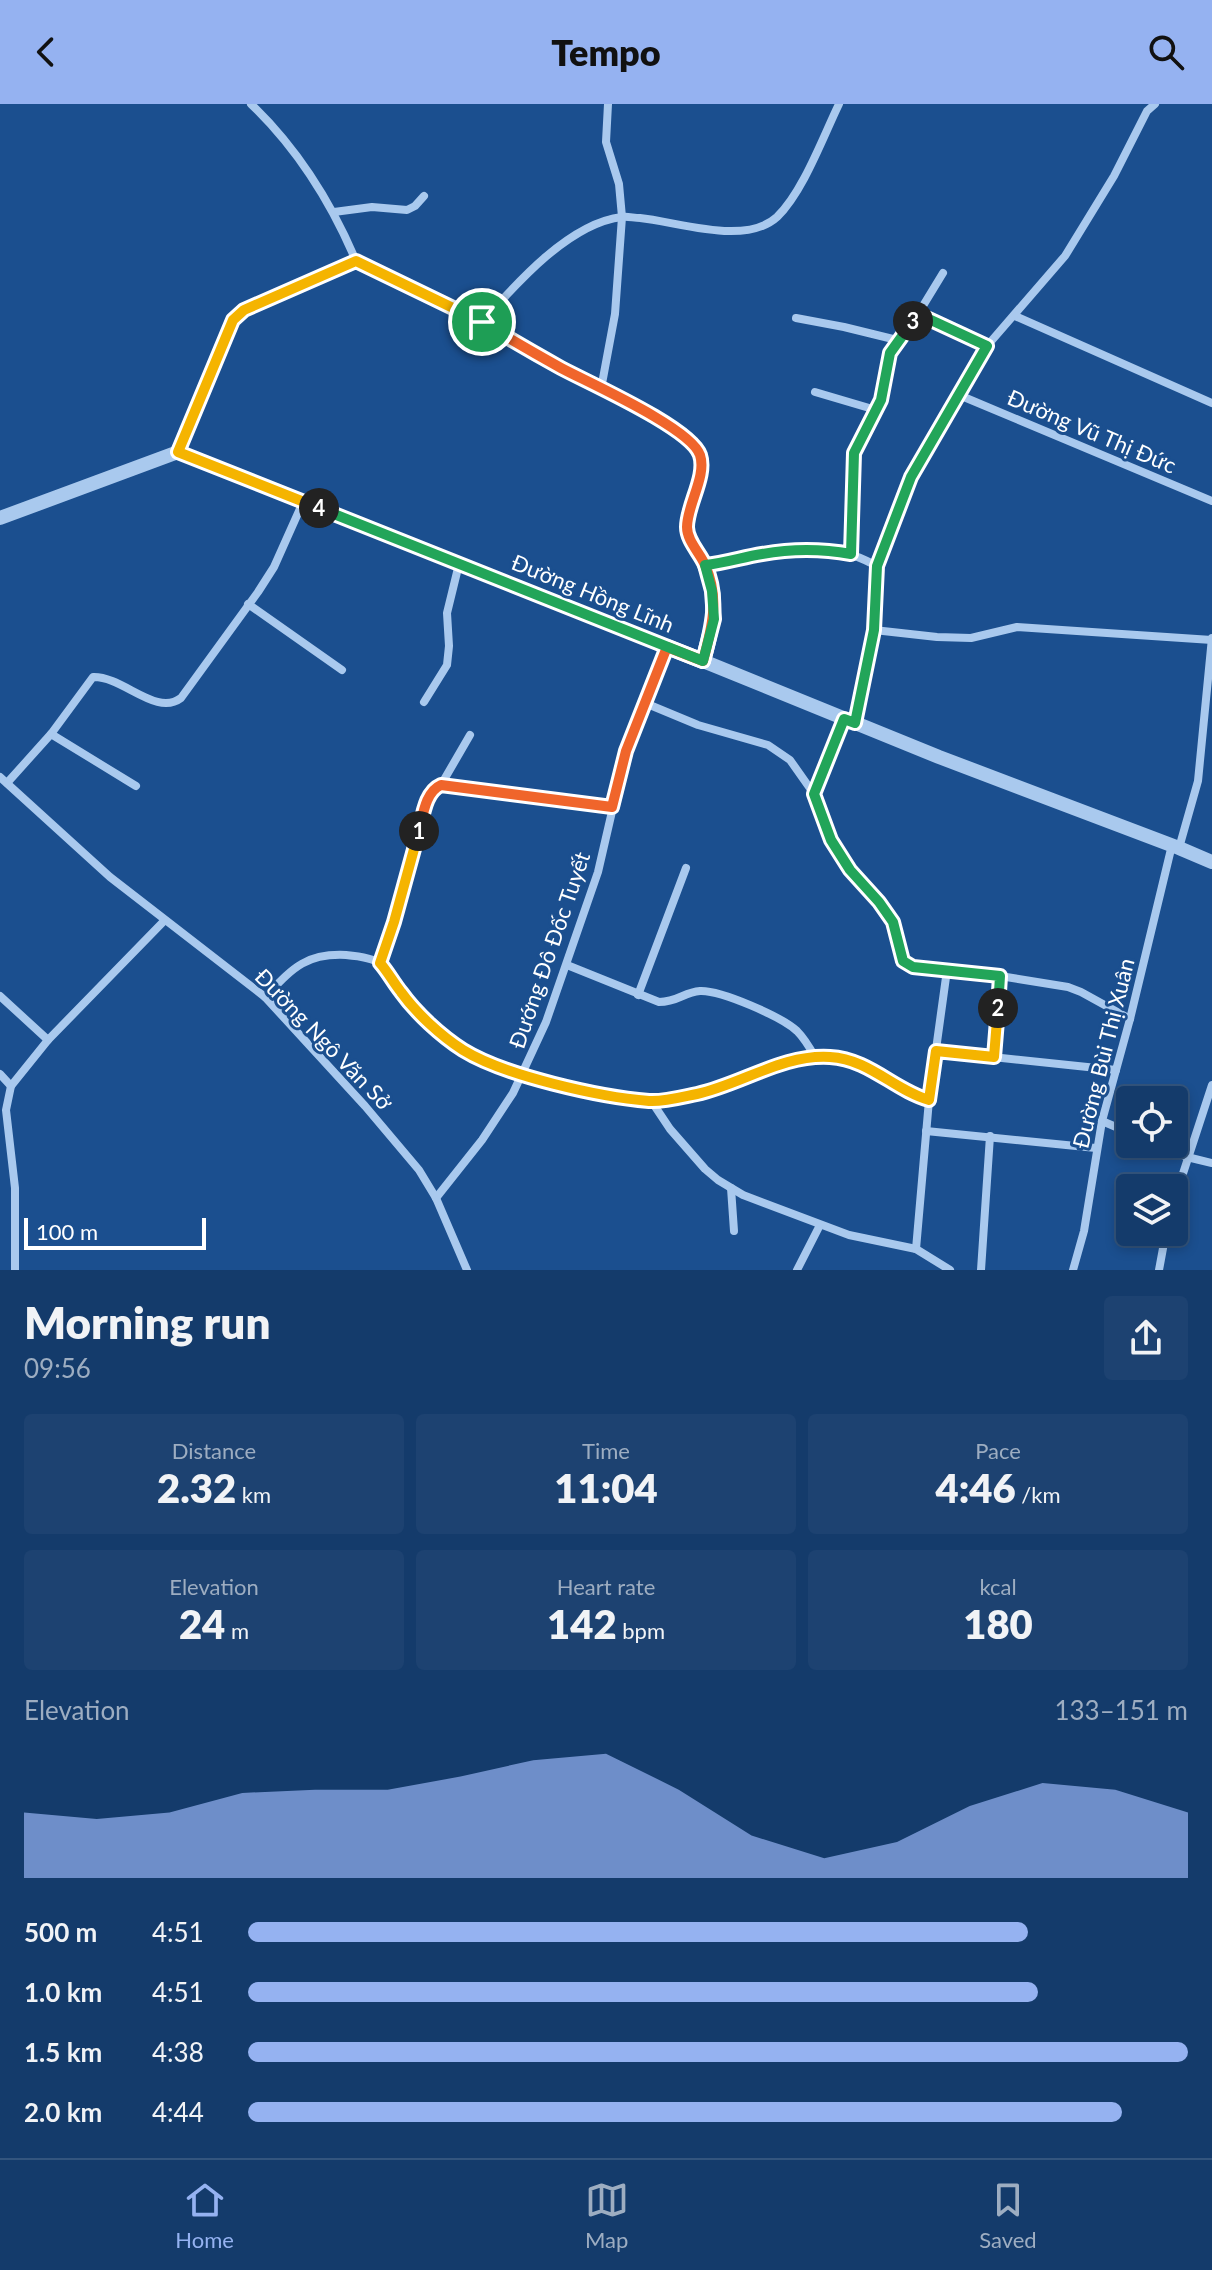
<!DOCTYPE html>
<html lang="en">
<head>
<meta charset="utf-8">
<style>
  :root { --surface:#143b6b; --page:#1d4271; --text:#f1f3f6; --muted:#9dadc1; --line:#33557e; --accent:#95b2f1 }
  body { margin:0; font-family:Lato,sans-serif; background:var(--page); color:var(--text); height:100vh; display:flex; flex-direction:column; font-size:30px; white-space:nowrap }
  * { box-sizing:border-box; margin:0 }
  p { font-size:26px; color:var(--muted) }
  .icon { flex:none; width:44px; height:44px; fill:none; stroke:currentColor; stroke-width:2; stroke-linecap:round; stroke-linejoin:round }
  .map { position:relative; height:1166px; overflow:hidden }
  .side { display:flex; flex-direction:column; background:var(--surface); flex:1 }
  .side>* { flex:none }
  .buttons { position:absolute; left:1116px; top:982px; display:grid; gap:16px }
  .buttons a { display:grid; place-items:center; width:72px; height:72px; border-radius:8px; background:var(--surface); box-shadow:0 4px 12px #0003,0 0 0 2px var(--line); font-size:40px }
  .scale { position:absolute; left:24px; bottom:20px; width:182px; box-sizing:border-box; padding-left:8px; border:4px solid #fff; border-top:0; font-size:22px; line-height:28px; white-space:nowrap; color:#fff; -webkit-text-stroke:6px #1b4f8f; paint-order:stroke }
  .pin { position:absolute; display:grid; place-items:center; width:68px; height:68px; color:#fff; margin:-34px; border:4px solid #fff; border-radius:50%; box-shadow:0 2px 8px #0007 }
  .km { position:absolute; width:40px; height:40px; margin:-20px; border-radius:50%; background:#222; color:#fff; font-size:22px; line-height:40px; text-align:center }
  .round { display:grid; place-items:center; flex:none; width:84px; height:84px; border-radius:8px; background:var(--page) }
  .head { display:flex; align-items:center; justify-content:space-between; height:136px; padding:0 24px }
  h1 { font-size:44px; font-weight:800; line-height:60px }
  .figures { display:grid; grid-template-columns:repeat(3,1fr); gap:12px; height:136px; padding:8px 24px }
  .figures div { display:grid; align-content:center; border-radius:8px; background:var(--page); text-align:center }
  .figures b { font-size:40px; font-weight:800 }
  .figures small { font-size:22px; font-weight:400 }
  .figures p { font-size:22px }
  .chart { height:224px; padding:16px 24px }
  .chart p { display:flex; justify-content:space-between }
  .chart svg { width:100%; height:144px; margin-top:8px; fill:var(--accent); opacity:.7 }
  ul { padding:0 24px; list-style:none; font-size:26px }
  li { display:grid; grid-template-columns:128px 96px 1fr; align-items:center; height:60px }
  li i { height:20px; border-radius:10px; background:var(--accent) }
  header { display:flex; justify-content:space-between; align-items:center; height:104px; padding:0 24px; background:var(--accent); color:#111; font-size:36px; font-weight:800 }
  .tab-bar { display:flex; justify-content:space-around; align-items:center; height:112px; border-top:2px solid var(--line); background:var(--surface); font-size:22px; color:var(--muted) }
  .tab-bar a { display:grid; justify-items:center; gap:4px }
  .tab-bar .on { color:var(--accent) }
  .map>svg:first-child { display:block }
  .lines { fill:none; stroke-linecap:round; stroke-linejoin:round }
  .minor { stroke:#a9c9ee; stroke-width:8 }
  .tertiary { stroke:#a9c9ee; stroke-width:14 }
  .split-1-casing { stroke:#fff; stroke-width:16 }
  .split-2-casing { stroke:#fff; stroke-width:16 }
  .split-3-casing { stroke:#fff; stroke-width:16 }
  .split-4-casing { stroke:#fff; stroke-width:16 }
  .split-5-casing { stroke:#fff; stroke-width:16 }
  .split-1 { stroke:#f0652b; stroke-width:10 }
  .split-2 { stroke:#f5b400; stroke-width:10 }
  .split-3 { stroke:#22a559; stroke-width:10 }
  .split-4 { stroke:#22a559; stroke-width:10 }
  .split-5 { stroke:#f5b400; stroke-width:10 }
  .labels { text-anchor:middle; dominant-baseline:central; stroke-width:6; stroke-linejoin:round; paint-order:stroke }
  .street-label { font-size:22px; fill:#fff; stroke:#1b4f8f }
</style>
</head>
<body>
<header><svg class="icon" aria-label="back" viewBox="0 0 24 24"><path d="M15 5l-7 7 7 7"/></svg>Tempo<svg class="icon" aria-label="search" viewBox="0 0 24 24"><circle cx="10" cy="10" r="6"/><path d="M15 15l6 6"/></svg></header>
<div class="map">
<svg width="1212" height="1166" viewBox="0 0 1212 1166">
  <rect width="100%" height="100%" fill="#1b4f8f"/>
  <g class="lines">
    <!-- minor -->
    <g class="minor">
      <path d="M251 0C298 45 331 98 356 157 398 177 441 195 481 218 510 233 537 251 565 266 595 282 685 322 699 348 710 369 685 401 687 424 688 438 701 450 706 462 719 496 712 524 703 557"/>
      <polyline points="334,108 372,103 407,106 415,102 424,92"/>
      <polyline points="918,210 987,242"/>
      <polyline points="1015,212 1212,299"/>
      <polyline points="796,214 844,223 897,236"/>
      <path d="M482 218C515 181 569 119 622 113 627 112 634 114 640 114 679 118 745 142 777 113 803 88 823 33 839 0"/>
      <polyline points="601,285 615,210 622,113 619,80 606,38 608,0"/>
      <polyline points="815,288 876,306"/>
      <polyline points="959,291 1212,397"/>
      <polyline points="178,348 233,216 244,206 356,157"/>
      <polyline points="851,450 854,349 881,296 888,255 892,243 918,210 943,169"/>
      <path d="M705 461C752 456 801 438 848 450 858 452 867 457 877 462"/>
      <polyline points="248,500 342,566"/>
      <polyline points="874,526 937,533 971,534 1017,523 1212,536"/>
      <polyline points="424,598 447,561 449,542 447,509 459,460"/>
      <polyline points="645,599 698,621 768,641 790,656 814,690 826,724 850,766 879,798 893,818 903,857 913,863 1000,872 1068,883 1081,888 1130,915"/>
      <polyline points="855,619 874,526 877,462 911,373 987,242 1065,152 1114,72 1147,7 1155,0"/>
      <polyline points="51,630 136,682"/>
      <polyline points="0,673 110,773 265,893 365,1002 419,1066 436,1094 467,1166"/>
      <path d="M7 679 51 630 93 573C123 572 156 613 181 594L258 488 274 463 303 398"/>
      <polyline points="441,681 470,631"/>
      <polyline points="814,690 844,615"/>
      <polyline points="1179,744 1198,677 1212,534"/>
      <polyline points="380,859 394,818 425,703 434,684 441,681 612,703"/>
      <path d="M567 861 659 898C678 898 684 888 700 887 721 886 782 913 797 927 804 934 810 944 815 953"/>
      <polyline points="638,891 686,764"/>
      <polyline points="0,892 48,936"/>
      <path d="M265 893C292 865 305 849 346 851 357 852 373 854 381 860 392 869 397 884 406 894 433 927 468 953 509 966 550 979 607 995 650 997 665 998 683 993 698 990 743 979 784 950 831 953 869 955 894 986 929 996"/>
      <polyline points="936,947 1116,966"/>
      <polyline points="994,953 1000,872"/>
      <polyline points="0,970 11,982"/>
      <polyline points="652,998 670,1025 705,1065 718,1076 743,1091 849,1131 916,1145 950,1166"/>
      <polyline points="1102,1017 1130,1029"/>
      <polyline points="926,1027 1096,1044"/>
      <polyline points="1156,1040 1187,1053 1212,1059"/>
      <polyline points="731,1084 734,1127"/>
      <polyline points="436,1094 482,1036 513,989 546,918 598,768 626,647 667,543"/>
      <polyline points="1174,1097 1212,981"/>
      <polyline points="916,1145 929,996 947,866"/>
      <polyline points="15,1166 15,1084 6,1006 11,982 48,936 164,817"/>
      <polyline points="797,1166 820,1121"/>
      <polyline points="981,1166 990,1032"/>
      <polyline points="1073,1166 1084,1127 1102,1017 1130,915 1172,741"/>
      <polyline points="1159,1166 1166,1128"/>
    </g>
    <!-- tertiary -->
    <polyline class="tertiary" points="0,414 178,348 703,557 939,653 1179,744 1212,758"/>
  </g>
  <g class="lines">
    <!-- split-1 casing -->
    <g class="split-1-casing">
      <path id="split-1" d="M419 727C423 712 425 688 441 681L612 703 626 647 667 543 703 557C712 524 720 494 705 461 700 449 687 437 687 423 687 401 707 372 700 351 691 324 589 279 561 264 534 249 508 234 482 218"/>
    </g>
    <!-- split-2 casing -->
    <g class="split-2-casing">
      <path id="split-2" d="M419 727 394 818 380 859C388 868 393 878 401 888 416 909 441 932 463 946 505 972 600 993 649 997 664 998 682 993 697 990 742 980 783 950 830 953 869 955 894 986 929 996L936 947 994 953 998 904"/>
    </g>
    <!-- split-3 casing -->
    <g class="split-3-casing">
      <polyline id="split-3" points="913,217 918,210 987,242 911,373 877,462 874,526 855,619 844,615 814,690 831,736 850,766 879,798 893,818 903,857 913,863 1000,872 998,904"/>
    </g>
    <!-- split-4 casing -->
    <g class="split-4-casing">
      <path id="split-4" d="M319 404 703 557 714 515 712 487 705 461C725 459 743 453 762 450 790 445 823 445 851 450L854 349 881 296 890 249 913 217"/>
    </g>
    <!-- split-5 casing -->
    <g class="split-5-casing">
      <polyline id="split-5" points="319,404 178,348 233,216 244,206 356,157 482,218"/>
    </g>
    <!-- split-1 -->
    <use href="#split-1" class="split-1"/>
    <!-- split-2 -->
    <use href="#split-2" class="split-2"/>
    <!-- split-3 -->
    <use href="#split-3" class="split-3"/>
    <!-- split-4 -->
    <use href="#split-4" class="split-4"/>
    <!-- split-5 -->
    <use href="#split-5" class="split-5"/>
  </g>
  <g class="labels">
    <!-- street labels -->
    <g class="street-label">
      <text transform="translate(1092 327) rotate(23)">Đường Vũ Thị Đức</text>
      <text transform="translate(593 489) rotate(22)">Đường Hồng Lĩnh</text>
      <text transform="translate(549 846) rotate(-71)">Đướng Đô Đốc Tuyết</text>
      <text transform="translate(324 935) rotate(46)">Đường Ngô Văn Sở</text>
      <text transform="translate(1103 949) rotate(-76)">Đường Bùi Thị Xuân</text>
    </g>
  </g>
</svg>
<div class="buttons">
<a><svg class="icon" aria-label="locate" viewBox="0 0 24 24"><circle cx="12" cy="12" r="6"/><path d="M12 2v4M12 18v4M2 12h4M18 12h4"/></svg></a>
<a><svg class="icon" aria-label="layers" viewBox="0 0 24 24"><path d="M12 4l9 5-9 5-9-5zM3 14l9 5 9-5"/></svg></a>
</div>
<div class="scale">100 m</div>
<div class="pin" style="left:482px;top:218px;background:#1e9e55"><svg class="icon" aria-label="arrive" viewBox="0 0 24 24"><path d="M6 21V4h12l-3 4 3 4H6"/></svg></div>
<b class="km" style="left:419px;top:727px">1</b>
<b class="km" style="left:998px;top:904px">2</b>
<b class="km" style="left:913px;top:217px">3</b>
<b class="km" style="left:319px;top:404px">4</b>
</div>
<section class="side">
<div class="head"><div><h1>Morning run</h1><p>09:56</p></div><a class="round"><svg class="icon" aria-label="share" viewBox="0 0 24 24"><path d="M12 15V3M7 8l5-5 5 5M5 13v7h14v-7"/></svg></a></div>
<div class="figures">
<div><p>Distance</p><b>2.32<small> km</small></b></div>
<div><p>Time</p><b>11:04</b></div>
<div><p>Pace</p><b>4:46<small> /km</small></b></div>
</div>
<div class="figures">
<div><p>Elevation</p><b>24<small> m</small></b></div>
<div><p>Heart rate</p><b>142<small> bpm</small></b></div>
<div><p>kcal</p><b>180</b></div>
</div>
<div class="chart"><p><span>Elevation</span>133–151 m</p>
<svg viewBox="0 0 160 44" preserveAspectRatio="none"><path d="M0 44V24L10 26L20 24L30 18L40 17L50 17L60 13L70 8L80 6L90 17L100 31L110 38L120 33L130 22L140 15L150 17L160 24V44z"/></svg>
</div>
<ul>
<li><b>500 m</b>4:51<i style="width:83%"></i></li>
<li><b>1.0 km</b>4:51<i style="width:84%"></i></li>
<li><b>1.5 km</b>4:38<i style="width:100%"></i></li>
<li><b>2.0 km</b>4:44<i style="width:93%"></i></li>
</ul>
</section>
<nav class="tab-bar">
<a class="on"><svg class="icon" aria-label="home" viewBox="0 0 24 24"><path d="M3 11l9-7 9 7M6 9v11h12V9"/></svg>Home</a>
<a><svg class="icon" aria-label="map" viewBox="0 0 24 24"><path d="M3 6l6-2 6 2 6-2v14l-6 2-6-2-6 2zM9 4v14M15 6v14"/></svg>Map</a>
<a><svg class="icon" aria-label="saved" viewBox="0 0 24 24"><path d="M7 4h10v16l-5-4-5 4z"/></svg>Saved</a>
</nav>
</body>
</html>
